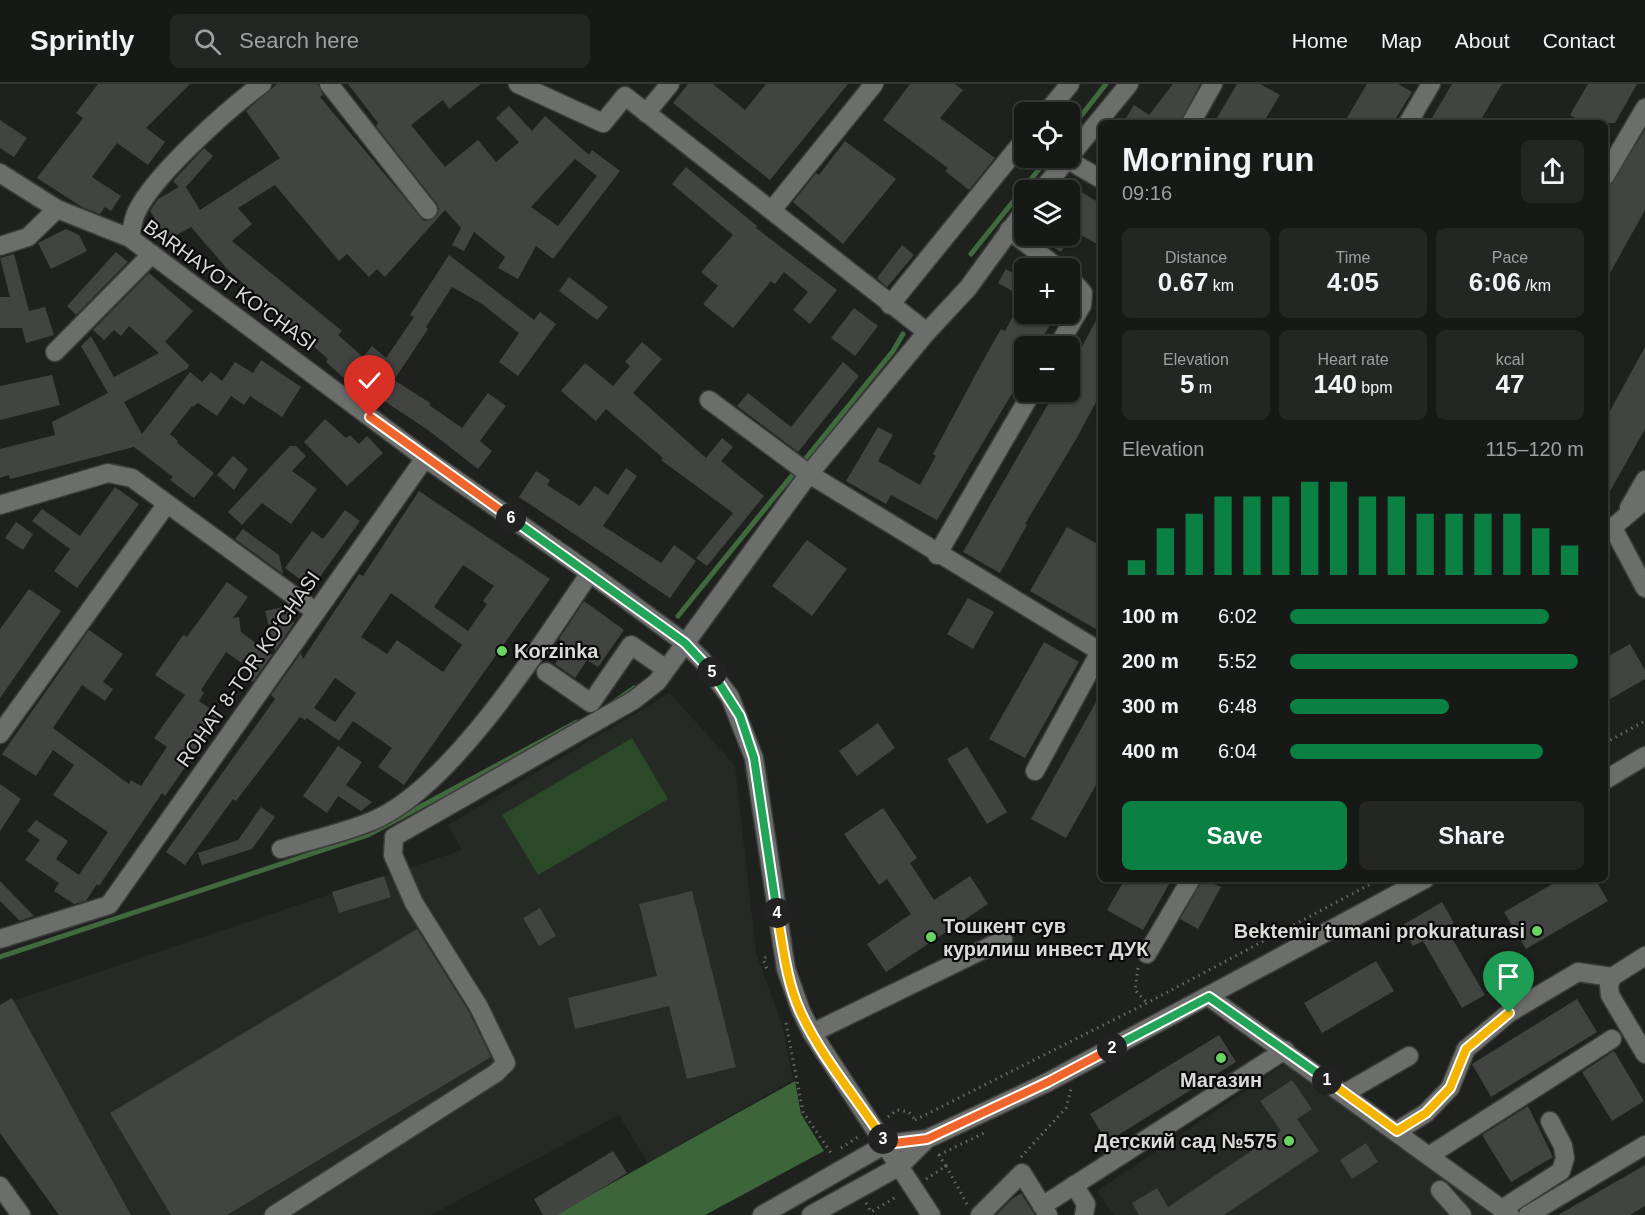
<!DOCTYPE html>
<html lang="en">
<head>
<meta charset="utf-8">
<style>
  :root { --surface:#171917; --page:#242624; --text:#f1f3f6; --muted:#9ea0a1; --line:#363836; --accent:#0b8043 }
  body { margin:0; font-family:Arial,sans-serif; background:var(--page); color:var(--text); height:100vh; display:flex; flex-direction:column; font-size:22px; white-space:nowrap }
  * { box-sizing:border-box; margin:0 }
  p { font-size:20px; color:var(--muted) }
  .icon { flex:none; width:33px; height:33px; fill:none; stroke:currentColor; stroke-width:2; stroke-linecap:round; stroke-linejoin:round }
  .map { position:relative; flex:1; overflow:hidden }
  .sheet { position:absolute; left:1098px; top:36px; width:510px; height:762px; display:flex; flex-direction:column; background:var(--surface); border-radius:9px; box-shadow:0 2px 4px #0004,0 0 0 2px var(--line) }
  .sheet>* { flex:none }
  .buttons { position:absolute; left:1014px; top:18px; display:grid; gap:12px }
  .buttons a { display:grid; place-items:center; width:66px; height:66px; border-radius:9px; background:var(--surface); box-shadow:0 2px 4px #0004,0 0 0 2px var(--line); font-size:30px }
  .pin { position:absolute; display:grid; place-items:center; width:51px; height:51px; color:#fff; margin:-62px -26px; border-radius:50% 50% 50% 0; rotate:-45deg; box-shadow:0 0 6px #0007 }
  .pin .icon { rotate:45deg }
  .km { position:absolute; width:30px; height:30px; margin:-15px; border-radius:50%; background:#222; color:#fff; font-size:16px; line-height:30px; text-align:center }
  .round { display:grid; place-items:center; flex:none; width:63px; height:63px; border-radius:9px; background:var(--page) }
  .headline { display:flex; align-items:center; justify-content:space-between; height:102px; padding:0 24px }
  h1 { font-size:33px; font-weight:700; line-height:45px }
  .stats { display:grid; grid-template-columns:repeat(3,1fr); gap:9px; height:102px; padding:6px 24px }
  .stats div { display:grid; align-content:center; border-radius:9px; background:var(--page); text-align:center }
  .stats b { font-size:26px; font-weight:700 }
  .stats small { font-size:16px; font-weight:400 }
  .stats p { font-size:16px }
  .chart { height:168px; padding:12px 24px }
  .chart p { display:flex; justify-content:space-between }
  .chart svg { width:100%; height:108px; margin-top:6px; stroke:var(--accent); stroke-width:6 }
  .cta { display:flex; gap:12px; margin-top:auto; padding:12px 24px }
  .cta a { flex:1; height:69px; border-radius:9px; background:var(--accent); color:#fff; font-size:24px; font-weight:700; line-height:69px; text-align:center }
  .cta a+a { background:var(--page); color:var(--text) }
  ul { padding:0 24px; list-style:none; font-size:20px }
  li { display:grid; grid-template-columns:96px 72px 1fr; align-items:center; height:45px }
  li i { height:15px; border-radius:8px; background:var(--accent) }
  header { display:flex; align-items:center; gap:36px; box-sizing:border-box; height:84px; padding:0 30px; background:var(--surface); border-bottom:2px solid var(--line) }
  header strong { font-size:28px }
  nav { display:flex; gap:33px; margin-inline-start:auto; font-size:21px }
  .search { width:420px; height:54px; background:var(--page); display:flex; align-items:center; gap:15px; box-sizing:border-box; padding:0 21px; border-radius:9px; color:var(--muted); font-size:22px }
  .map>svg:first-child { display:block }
  .built { fill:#252a24 }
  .green { fill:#2a4928 }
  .forest { fill:#3c6539 }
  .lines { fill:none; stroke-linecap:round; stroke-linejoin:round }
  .stream { stroke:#40693d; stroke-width:5 }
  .building { fill:#424442; fill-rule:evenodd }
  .minor-casing { stroke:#3b3c3b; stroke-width:21 }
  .path { stroke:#686a68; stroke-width:3; stroke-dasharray:1.5 4.5; stroke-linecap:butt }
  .minor { stroke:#6c6e6c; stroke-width:18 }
  .split-1-casing { stroke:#fff; stroke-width:12 }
  .split-2-casing { stroke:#fff; stroke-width:12 }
  .split-3-casing { stroke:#fff; stroke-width:12 }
  .split-4-casing { stroke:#fff; stroke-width:12 }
  .split-5-casing { stroke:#fff; stroke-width:12 }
  .split-6-casing { stroke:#fff; stroke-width:12 }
  .split-7-casing { stroke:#fff; stroke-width:12 }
  .split-1 { stroke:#f5b400; stroke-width:8 }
  .split-2 { stroke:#22a559; stroke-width:8 }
  .split-3 { stroke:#f0652b; stroke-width:8 }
  .split-4 { stroke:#f5b400; stroke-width:8 }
  .split-5 { stroke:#22a559; stroke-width:8 }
  .split-6 { stroke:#22a559; stroke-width:8 }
  .split-7 { stroke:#f0652b; stroke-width:8 }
  .poi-dot { fill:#69d464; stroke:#090a09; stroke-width:2 }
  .labels { text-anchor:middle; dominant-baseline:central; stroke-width:4.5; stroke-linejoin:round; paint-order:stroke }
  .street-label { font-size:20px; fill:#dadbd9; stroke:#090a09 }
  .poi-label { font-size:20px; font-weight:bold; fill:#dadbd9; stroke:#090a09; text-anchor:start }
</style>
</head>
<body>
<header>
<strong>Sprintly</strong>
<div class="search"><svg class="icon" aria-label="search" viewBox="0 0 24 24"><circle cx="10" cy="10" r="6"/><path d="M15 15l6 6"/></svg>Search here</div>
<nav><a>Home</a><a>Map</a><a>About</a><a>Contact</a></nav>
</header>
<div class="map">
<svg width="1645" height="1131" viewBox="0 0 1645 1131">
  <rect width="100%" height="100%" fill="#1f211f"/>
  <!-- built -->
  <g class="built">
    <polygon points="670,609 735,682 756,869 783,943 793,996 648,1079 619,1031 431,1131 59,1131 0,1049 0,921 462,766 448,741"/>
    <polygon points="1285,980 1498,1131 1114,1131 1097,1107"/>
  </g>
  <!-- green -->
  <polygon class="green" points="632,654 668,715 538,791 502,731"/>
  <!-- forest -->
  <polygon class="forest" points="795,997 801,1030 824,1067 705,1131 555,1131"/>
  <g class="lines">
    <!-- stream -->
    <g class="stream">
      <polyline points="1070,46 1106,0"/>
      <polyline points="971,170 1048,74"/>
      <polyline points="678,532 893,267 903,250"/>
      <polyline points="614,618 634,604"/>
      <polyline points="0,873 368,751 577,638"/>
    </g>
  </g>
  <!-- building -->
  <g class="building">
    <polygon points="98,0 190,0 146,44 165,58 148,81 117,59 92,93 121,112 111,127 105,123 100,130 82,123 37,94 83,34 76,29"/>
    <path d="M277 0H318L323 11 320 13 424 137 435 134 439 125 437 120 376 42 378 39 348 0H481L449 25 443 16 411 41 445 83 478 56 496 78 519 58 496 34 509 22 532 47 545 32 589 71 592 66 620 87 553 175 536 162 518 195 498 184 505 173 474 148 464 167 452 161 461 144 445 126 385 193 377 185 369 193 347 170 339 177 275 101 238 124 252 140 232 157 342 247 338 251 363 273 372 262 386 274 414 233 410 231 449 171 534 236 540 228 556 240 518 292 499 278 519 249 482 220 452 203 426 243 428 245 394 296 430 319 429 321 462 344 488 309 506 322 480 357 492 367 478 385 428 346 357 299 354 303 326 278 328 275 229 187 191 143 168 156 150 127 158 115 179 103 173 97 204 64 213 72 186 103 200 126 280 74 246 27ZM575 75 597 92 558 142 531 123Z"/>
    <polygon points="688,0 713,0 745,26 766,0 848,0 770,96 673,19"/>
    <polygon points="910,0 955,0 963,6 940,34 995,74 969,106 945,87 948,84 883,36"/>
    <polygon points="1173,0 1200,0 1180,39 1134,39 1126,34 1134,21 1149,31"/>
    <polygon points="1237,0 1260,0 1280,11 1263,39 1214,39"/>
    <polygon points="1367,0 1398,0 1412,8 1393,39 1344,39"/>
    <polygon points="1452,0 1502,0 1479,39 1429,39"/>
    <polygon points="1588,0 1637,0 1615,39 1584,39 1570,31"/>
    <polygon points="0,36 27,54 14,73 0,64"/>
    <polygon points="1645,46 1645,126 1605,198 1605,109"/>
    <polygon points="845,57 896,95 843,160 793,118 816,89 819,91"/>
    <polygon points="686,83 757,142 756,144 837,206 810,240 793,226 808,208 784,188 775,200 771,197 733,244 703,220 718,202 701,188 733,151 672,100"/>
    <polygon points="1070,101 1101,120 1101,162 1070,145"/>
    <polygon points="66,145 79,151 87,167 51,185 38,159"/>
    <polygon points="1034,152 1071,152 1061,168"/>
    <polygon points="902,161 914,171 887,203 877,194"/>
    <polygon points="116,168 128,178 76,231 67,222"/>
    <polygon points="14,170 29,227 45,223 54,251 26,259 22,244 0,244 0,213 10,213 0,174"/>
    <polygon points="1006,185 1024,195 1024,230 1056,230 1038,262 1024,262 1024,289 937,436 891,411 886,420 846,397 878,343 893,351 878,377 920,401 936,372 933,370 985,273 1001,245 1005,247 1023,213 998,199"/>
    <polygon points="149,189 193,227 165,258 189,281 187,285 124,318 142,350 190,288 202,298 211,288 222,297 235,278 253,289 261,276 301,303 282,333 250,312 244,321 231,312 217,332 198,319 193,323 192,322 170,350 178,357 177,359 214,389 194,414 170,396 173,393 134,363 10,395 9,391 0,394 0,365 55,351 52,338 108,309 81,262 91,252 114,293 159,269 129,242 121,252 114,246 104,256 93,246"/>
    <polygon points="569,193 608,223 597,236 559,207"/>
    <polygon points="854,224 878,242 855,272 831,254"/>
    <polygon points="1101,227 1101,309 1075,357 1025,440 1027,441 1000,489 963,468 1055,308 1070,308 1070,285"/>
    <polygon points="642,258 662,275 633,309 706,374 722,354 733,363 721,377 764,412 707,482 696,474 733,429 661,376 663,374 606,325 596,337 561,307 585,279 613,302 630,282 625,278"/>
    <polygon points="1645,263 1645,345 1605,416 1605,336"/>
    <polygon points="843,278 859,292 798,368 737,322 748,309 791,343"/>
    <polygon points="52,291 60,321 0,336 0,302"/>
    <polygon points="325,335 346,354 350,351 359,360 367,352 383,369 347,402 304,358"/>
    <polygon points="290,362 296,362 306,372 292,387 317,405 291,440 262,419 242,441 228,428"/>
    <polygon points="233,372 248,385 234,406 217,391"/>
    <polygon points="626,384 637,392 603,442 661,479 674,461 696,477 670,514 519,413 536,387 550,396 547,401 580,422 595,402 608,411"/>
    <polygon points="115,403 139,420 77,504 54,487 70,465 32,437 42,425 80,452"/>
    <path d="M419 407 550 495 404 701 378 683 392 664 353 637 339 657 307 634 305 636 300 633 236 717 233 715 185 781 166 768 275 615 271 611 301 569 303 575 359 490 363 492ZM463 481 494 502 483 517 487 520 468 547 434 523ZM391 509 462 561 443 588 397 556 387 570 361 553ZM335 594 356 609 335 638 314 624Z"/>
    <polygon points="345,426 360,437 312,504 285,484 312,447 323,455"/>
    <polygon points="16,438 33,450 23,466 5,454"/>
    <polygon points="1067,443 1101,462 1101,548 1030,507"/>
    <polygon points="243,445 279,471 283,490 235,455"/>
    <polygon points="807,456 847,485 812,532 772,502"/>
    <polygon points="227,498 248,513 233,534 239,533 241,548 272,571 253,598 246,594 252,586 226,568 201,606 204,609 199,617 221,632 165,712 162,709 99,802 97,800 86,817 74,820 54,807 59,799 25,776 40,756 27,747 36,736 68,757 56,775 79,791 108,748 53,711 74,681 53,666 36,692 2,670 89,546 123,570 103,598 113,605 105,617 82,601 53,644 129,700 131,696 141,702 167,663 154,654 185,611 155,591 183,551 187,553"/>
    <polygon points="29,505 61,527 0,614 0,545"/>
    <polygon points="968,514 994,528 973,565 947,550"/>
    <polygon points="584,517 624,546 598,583 587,576 575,594 555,580 567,562 559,555"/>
    <polygon points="288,522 294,539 275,567 265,527"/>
    <polygon points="1044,558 1079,578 1025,674 989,655"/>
    <polygon points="1630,560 1645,586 1645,595 1605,618 1605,574"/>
    <polygon points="1101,609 1101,692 1066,754 1031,735"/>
    <polygon points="878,639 895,664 857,692 839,667"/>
    <polygon points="338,662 362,678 346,701 372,718 361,727 338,712 327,729 303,712"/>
    <polygon points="967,663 1007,728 987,740 947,675"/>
    <polygon points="0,700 21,715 0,747"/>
    <polygon points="261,723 275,733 252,765 202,781 198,769 238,756"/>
    <polygon points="883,724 917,774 910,779 934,816 970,792 988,820 886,888 867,860 911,830 887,795 879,801 844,750"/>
    <polygon points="384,792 391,813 339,829 332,808"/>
    <polygon points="1125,795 1172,795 1143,846 1107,826"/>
    <polygon points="1203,795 1221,803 1198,845 1180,835"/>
    <polygon points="1561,795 1595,795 1608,817 1526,865 1504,828"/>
    <polygon points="0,797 34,832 20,837 0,817"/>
    <polygon points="692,807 736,983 687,995 669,922 575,945 568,914 657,892 639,820"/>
    <polygon points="1442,818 1454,839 1446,844 1485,911 1462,924 1423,857 1413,862 1401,842"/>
    <polygon points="540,824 556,852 539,862 523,834"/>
    <polygon points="417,845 469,928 491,973 227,1131 171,1131 110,1029"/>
    <polygon points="1376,877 1394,907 1322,949 1304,919"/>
    <polygon points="12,914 131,1131 59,1131 0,1049 0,921"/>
    <polygon points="1577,915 1597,948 1491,1013 1472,980"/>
    <polygon points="1219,951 1236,978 1107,1058 1090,1030"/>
    <polygon points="1614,967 1644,1017 1612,1037 1582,988"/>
    <polygon points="1292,996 1312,1025 1297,1035 1319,1067 1224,1131 1139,1131 1132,1119 1157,1104 1168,1123 1281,1047 1260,1017"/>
    <polygon points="1528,1022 1553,1073 1511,1098 1482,1051"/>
    <polygon points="1366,1059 1378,1078 1352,1095 1340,1076"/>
    <polygon points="613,1067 627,1089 558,1131 543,1131 534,1115"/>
    <polygon points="1645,1081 1645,1122 1630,1131 1558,1131"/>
    <polygon points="1021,1109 1035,1131 996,1131 1012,1115"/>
  </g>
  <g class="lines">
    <!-- minor casing -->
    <g class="minor-casing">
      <g id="minor">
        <polyline points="329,0 428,126"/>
        <polyline points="518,0 603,39 625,12 927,248"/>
        <polyline points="1047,28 1070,0"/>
        <polyline points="646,29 670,0"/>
        <polyline points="1191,39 1213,0"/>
        <polyline points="1408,39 1431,0"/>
        <polyline points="1068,76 1101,95"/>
        <polyline points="0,89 57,125 130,154 425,374 590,489 685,559 702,576 730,613 754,674 786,885 801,927 812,949 931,1131"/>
        <polyline points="1605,92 1645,24"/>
        <polyline points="1042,106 1129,0"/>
        <polyline points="772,126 874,0"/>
        <polyline points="1009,146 1058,184"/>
        <path d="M130 154C132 145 133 134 137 127 155 90 229 24 262 0"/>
        <polyline points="0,162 28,153 57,125"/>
        <polyline points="890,221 1024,56"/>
        <polyline points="1058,262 1082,221 1083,209 1070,194"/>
        <polyline points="55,268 152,170"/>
        <polyline points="709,316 809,390 1101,568"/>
        <polyline points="0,421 108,389 132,394 316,528"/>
        <polyline points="1629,424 1645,396"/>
        <polyline points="1613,444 1645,504"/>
        <polyline points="1605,450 1645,416"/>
        <polyline points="937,471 1032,308"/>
        <polyline points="546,588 591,619 631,561 666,585"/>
        <polyline points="0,650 166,421"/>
        <polyline points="1035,687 1101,566"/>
        <polyline points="1605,696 1645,672"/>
        <path d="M281 765C311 756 343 749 372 737 452 704 541 560 590 489"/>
        <polyline points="0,855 109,821 425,374"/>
        <polyline points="1147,870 1191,795"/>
        <polyline points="1612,893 1609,901 1610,911 1645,970"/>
        <polyline points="1209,913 1510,1131"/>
        <polyline points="812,949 1003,856"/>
        <polyline points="1345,1009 1409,972"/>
        <polyline points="1397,1047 1426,1029 1450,1004 1466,965 1509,929 1578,888 1612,893 1645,872"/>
        <polyline points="1430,1071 1612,955"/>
        <polyline points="1074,1101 1086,1120 1084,1131"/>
        <polyline points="0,1102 21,1131"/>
        <polyline points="1440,1106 1462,1131"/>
        <polyline points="1042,1122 1285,966"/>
        <polyline points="1502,1125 1561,1087 1565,1074 1563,1062 1550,1037"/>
        <polyline points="274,1131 496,989 506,979 479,923 414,819 393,771 394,753 634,616 657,598 809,390 927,248 968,204 1024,127"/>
        <polyline points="762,1131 886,1060 927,1055 1048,998 1425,795"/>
        <polyline points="811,1131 900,1082 927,1055"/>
        <polyline points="980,1131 1022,1089 1048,1131"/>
        <polyline points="1528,1131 1645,1061"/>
      </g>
    </g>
    <!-- path -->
    <g class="path">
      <polyline points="1605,659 1645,637"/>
      <polyline points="766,873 763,875 768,888"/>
      <polyline points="1138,884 1135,906 1147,919"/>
      <polyline points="786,939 803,1028 833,1072"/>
      <polyline points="888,1033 897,1026 909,1028 916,1037"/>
      <polyline points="915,1036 1147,919 1380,795"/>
      <polyline points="841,1064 861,1051"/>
      <polyline points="939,1071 986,1048"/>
      <polyline points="1021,1073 1066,1024 1071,1005"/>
      <polyline points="946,1082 967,1120"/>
      <polyline points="926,1095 946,1082 938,1070"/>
      <polyline points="866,1119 871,1128 898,1112"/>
    </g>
    <!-- minor -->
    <use href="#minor" class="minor"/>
  </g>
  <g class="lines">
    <!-- split-1 casing -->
    <g class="split-1-casing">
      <polyline id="split-1" points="1327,996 1397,1047 1426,1029 1450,1004 1466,965 1509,929"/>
    </g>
    <!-- split-2 casing -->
    <g class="split-2-casing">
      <polyline id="split-2" points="1112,964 1209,913 1327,996"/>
    </g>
    <!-- split-3 casing -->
    <g class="split-3-casing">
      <polyline id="split-3" points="883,1055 886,1060 927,1055 1048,998 1112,964"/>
    </g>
    <!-- split-4 casing -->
    <g class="split-4-casing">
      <path id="split-4" d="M777 829C783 862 786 896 800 927 821 973 856 1013 883 1055"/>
    </g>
    <!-- split-5 casing -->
    <g class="split-5-casing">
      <polyline id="split-5" points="712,588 740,632 754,674 777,829"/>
    </g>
    <!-- split-6 casing -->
    <g class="split-6-casing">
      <polyline id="split-6" points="511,434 685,559 712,588"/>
    </g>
    <!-- split-7 casing -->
    <g class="split-7-casing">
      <polyline id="split-7" points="370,333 511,434"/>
    </g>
    <!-- split-1 -->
    <use href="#split-1" class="split-1"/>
    <!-- split-2 -->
    <use href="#split-2" class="split-2"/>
    <!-- split-3 -->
    <use href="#split-3" class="split-3"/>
    <!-- split-4 -->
    <use href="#split-4" class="split-4"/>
    <!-- split-5 -->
    <use href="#split-5" class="split-5"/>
    <!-- split-6 -->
    <use href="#split-6" class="split-6"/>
    <!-- split-7 -->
    <use href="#split-7" class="split-7"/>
  </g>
  <!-- markers -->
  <g class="poi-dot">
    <circle cx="502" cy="567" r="6"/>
    <circle cx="1537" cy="847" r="6"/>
    <circle cx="931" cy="853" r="6"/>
    <circle cx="1221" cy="974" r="6"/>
    <circle cx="1289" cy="1057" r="6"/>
  </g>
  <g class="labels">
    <!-- street labels -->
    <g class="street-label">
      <text transform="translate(230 201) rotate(36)">BARHAYOT KO'CHASI</text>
      <text transform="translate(248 585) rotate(-55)">ROHAT 8-TOR KO‘CHASI</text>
    </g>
    <!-- poi labels -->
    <g class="poi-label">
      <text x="514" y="567">Korzinka</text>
      <text x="943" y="842">Тошкент сув<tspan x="943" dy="23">курилиш инвест ДУК</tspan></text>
      <text x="1525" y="847" text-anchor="end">Bektemir tumani prokuraturasi</text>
      <text x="1221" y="996" text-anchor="middle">Магазин</text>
      <text x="1277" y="1057" text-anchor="end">Детский сад №575</text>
    </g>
  </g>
</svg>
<div class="buttons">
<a><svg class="icon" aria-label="locate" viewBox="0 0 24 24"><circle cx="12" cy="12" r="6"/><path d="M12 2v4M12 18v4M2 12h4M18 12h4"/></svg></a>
<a><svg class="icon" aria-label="layers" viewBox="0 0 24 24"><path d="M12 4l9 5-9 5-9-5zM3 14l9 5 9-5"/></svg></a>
<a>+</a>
<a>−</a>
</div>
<div class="pin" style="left:1509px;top:929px;background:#1e9e55"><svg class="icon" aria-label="arrive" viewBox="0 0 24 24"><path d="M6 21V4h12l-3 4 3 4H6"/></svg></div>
<div class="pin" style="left:370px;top:333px;background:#d93025"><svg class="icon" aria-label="check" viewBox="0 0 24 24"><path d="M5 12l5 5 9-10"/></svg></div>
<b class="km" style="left:1327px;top:996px">1</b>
<b class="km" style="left:1112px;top:964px">2</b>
<b class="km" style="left:883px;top:1055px">3</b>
<b class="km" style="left:777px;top:829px">4</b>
<b class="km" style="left:712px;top:588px">5</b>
<b class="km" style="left:511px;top:434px">6</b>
<section class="sheet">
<div class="headline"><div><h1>Morning run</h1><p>09:16</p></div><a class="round"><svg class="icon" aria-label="share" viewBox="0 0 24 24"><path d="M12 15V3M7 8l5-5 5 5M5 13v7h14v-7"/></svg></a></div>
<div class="stats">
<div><p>Distance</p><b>0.67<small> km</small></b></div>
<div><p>Time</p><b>4:05</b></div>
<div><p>Pace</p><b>6:06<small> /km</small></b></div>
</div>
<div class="stats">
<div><p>Elevation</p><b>5<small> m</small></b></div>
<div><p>Heart rate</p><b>140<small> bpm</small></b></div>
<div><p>kcal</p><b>47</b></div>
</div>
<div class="chart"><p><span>Elevation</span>115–120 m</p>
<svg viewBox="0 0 160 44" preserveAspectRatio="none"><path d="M5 44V38M15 44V25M25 44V19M35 44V12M45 44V12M55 44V12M65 44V6M75 44V6M85 44V12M95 44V12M105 44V19M115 44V19M125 44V19M135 44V19M145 44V25M155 44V32"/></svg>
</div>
<ul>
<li><b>100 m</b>6:02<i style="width:88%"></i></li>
<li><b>200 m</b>5:52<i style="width:98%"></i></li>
<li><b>300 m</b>6:48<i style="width:54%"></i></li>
<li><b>400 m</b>6:04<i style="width:86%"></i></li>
</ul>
<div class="cta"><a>Save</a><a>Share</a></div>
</section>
</div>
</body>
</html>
